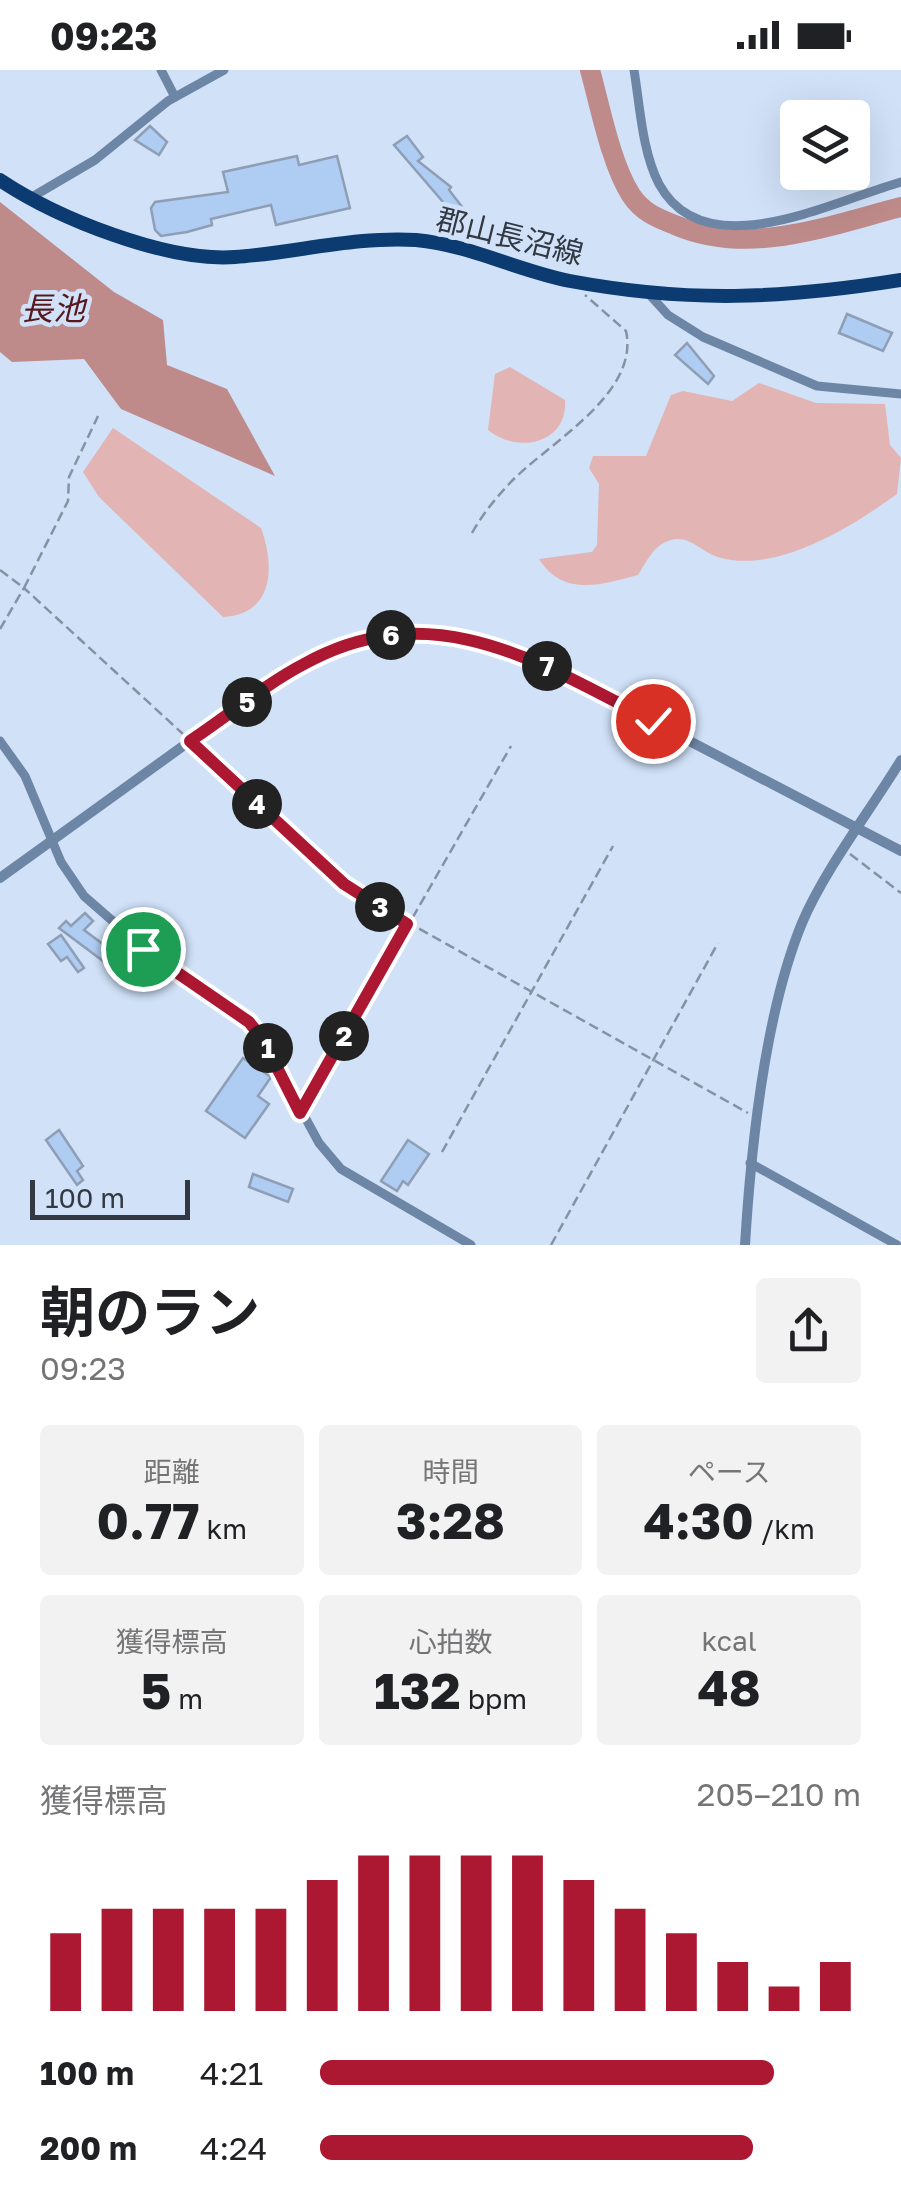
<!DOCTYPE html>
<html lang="ja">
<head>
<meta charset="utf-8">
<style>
  :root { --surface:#fff; --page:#f2f2f2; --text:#202124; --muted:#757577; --accent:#ac1732 }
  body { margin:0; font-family:"Golos Text","Noto Sans JP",sans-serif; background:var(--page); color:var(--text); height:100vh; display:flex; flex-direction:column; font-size:38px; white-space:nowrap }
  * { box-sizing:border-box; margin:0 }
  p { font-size:32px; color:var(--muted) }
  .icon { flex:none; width:55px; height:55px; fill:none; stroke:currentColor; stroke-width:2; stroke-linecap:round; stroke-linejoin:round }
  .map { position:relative; height:1175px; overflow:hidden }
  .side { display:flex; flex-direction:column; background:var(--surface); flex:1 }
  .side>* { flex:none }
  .buttons { position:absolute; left:780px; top:30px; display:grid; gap:20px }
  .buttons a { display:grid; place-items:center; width:90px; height:90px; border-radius:10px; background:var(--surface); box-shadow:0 10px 40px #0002; font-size:50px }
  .scale { position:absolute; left:30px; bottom:25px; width:160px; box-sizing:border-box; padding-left:10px; border:5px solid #323942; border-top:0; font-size:28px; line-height:35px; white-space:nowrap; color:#323942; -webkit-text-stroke:8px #d0e1f8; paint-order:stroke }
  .pin { position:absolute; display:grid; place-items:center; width:85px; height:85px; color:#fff; margin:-42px; border:5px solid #fff; border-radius:50%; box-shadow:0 2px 10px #0007 }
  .km { position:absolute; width:50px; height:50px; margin:-25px; border-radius:50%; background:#222; color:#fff; font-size:28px; line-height:50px; text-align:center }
  .round { display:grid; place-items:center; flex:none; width:105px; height:105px; border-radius:10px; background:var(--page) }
  .summary { display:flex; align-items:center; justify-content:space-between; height:170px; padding:0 40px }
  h1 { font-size:55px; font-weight:700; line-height:75px }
  .stats { display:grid; grid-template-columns:repeat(3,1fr); gap:15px; height:170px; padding:10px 40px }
  .stats div { display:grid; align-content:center; border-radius:10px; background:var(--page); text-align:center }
  .stats b { font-size:50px; font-weight:700 }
  .stats small { font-size:28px; font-weight:400 }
  .stats p { font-size:28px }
  .chart { height:280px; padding:20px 40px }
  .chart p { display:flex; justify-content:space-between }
  .chart svg { width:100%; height:180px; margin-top:10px; stroke:var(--accent); stroke-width:6 }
  ul { padding:0 40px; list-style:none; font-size:32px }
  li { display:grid; grid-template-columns:160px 120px 1fr; align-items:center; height:75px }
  li i { height:25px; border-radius:12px; background:var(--accent) }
  .status { display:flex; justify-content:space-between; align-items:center; height:70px; padding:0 50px; background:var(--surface); direction:ltr }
  .status svg { height:28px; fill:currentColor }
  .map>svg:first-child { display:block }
  .green { fill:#e2b4b3 }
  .water { fill:#be8a8a }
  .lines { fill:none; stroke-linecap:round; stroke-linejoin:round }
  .river { stroke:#be8a8a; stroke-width:20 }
  .building { fill:#afccf3; stroke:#8e9eb4; stroke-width:2.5 }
  .path { stroke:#8692a2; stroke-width:2.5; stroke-dasharray:10 5; stroke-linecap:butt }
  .minor { stroke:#6e86a5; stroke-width:9 }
  .tertiary { stroke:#6e86a5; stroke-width:10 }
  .primary { stroke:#0c3b71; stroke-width:14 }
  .route-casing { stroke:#fff; stroke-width:20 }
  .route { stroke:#ac1732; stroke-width:12 }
  .labels { text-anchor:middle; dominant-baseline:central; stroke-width:9; stroke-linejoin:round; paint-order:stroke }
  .street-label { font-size:30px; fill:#323942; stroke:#d0e1f8 }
  .water-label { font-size:32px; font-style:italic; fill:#57171d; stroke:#d0e1f8 }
</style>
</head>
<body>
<div class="status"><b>09:23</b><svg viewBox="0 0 49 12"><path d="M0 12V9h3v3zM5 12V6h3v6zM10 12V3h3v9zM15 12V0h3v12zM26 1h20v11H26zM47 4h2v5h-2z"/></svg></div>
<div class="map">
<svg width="901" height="1175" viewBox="0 0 901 1175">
  <rect width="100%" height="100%" fill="#d0e1f8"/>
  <!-- green -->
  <g class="green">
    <path d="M510 297 565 330C568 374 517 384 488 360L495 304Z"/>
    <path d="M759 313 816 333 885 334 890 375 901 388 897 424C853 456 776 505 718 487 701 482 688 463 668 471 653 476 646 493 638 505 601 515 563 527 539 489L592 482 597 475 599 414 589 398 593 386H646L671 325 683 321 732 331Z"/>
    <path d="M113 358 261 458C275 497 274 544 223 547L99 427 83 402Z"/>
  </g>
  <!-- water -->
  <polygon class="water" points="0,132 114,222 163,250 167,295 227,319 275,406 121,339 84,289 12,292 0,282"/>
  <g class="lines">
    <!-- river -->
    <path class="river" d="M590 0C600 36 611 94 631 125 642 142 657 148 675 155 749 187 827 156 901 137"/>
  </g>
  <!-- building -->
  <g class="building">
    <polygon points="150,56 167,72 159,85 135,70"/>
    <polygon points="407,66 423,87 418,91 451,117 449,120 470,147 462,154 394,75"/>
    <polygon points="297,86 299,95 337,86 350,138 276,155 271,135 211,149 212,155 187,162 161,166 155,160 151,138 155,132 228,122 223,102"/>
    <polygon points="847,244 892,263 883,281 839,263"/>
    <polygon points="687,273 714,306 708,314 675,285"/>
    <polygon points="85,843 93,851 84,860 115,883 107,894 59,858 66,851 71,856"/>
    <polygon points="61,865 84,898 78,902 67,887 61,891 48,874"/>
    <polygon points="243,988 271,1007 258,1026 269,1034 245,1068 206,1041"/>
    <polygon points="59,1060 83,1096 77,1101 83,1110 77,1115 46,1070"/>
    <polygon points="408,1070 429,1084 408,1115 403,1111 397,1121 381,1111"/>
    <polygon points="253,1104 293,1119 288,1132 249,1117"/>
  </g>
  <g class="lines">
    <!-- path -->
    <g class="path">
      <path d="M472 463C482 445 495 429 509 414 546 374 640 325 626 261L585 225"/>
      <polyline points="0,500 24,518 68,431 69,407 98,346"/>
      <polyline points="0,559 24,518 183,664"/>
      <polyline points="200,679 352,821 748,1043"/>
      <polyline points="850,784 901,823"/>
      <polyline points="308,1030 511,676"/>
      <polyline points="442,1082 613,776"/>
      <polyline points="551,1175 718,873"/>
    </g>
    <!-- minor -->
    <g class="minor">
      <polyline points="161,0 175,27"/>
      <path d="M634 0C640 36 642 81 659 114 705 199 833 131 901 112"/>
      <polyline points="32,127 95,90 168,31 224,0"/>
      <polyline points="649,224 668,245 703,267 817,316 901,324"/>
      <polyline points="0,671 25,706 61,792 84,826 171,902 249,952 262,968 319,1073 341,1099 471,1175"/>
      <polyline points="750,1093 897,1175"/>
    </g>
    <!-- tertiary -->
    <g class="tertiary">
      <polyline points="0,808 190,671 316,588 373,568 423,563 466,567 524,585 901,781"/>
      <path d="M745 1175C751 1077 765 943 802 853 825 799 870 741 901 690"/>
    </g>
    <!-- primary -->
    <path class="primary" d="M0 110C57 148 166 192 235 187 294 183 357 166 416 170 470 175 518 201 570 211 688 233 782 229 901 210"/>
  </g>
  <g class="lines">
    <!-- route casing -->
    <g class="route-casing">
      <path id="route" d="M143 879 249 952 262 968 300 1043 407 854 344 814 190 671C228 646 264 615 304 594 433 523 538 592 653 651"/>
    </g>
    <!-- route -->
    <use href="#route" class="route"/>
  </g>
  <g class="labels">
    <!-- street labels -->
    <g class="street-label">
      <text transform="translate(510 166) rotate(14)">郡山長沼線</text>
    </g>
    <!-- water labels -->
    <g class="water-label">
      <text x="53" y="238">長池</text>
    </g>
  </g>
</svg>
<div class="buttons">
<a><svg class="icon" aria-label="layers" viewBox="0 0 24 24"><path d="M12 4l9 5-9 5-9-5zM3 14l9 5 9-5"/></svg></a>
</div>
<div class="scale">100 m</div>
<div class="pin" style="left:143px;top:879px;background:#1e9e55"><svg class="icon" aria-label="arrive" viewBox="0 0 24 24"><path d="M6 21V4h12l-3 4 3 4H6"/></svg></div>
<div class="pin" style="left:653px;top:651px;background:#d93025"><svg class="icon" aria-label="check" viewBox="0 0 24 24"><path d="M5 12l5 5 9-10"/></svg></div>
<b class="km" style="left:268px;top:978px">1</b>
<b class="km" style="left:344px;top:966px">2</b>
<b class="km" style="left:380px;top:837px">3</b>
<b class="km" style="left:257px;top:734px">4</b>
<b class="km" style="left:247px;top:632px">5</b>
<b class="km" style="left:391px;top:565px">6</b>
<b class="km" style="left:547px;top:596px">7</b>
</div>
<section class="side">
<div class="summary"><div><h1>朝のラン</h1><p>09:23</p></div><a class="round"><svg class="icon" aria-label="share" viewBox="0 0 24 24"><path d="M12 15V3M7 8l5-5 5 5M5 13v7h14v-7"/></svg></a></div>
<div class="stats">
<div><p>距離</p><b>0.77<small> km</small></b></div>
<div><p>時間</p><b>3:28</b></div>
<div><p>ペース</p><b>4:30<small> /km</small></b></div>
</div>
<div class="stats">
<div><p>獲得標高</p><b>5<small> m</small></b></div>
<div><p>心拍数</p><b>132<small> bpm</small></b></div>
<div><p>kcal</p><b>48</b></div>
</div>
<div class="chart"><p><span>獲得標高</span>205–210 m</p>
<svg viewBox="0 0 160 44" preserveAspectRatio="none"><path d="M5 44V25M15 44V19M25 44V19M35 44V19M45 44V19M55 44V12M65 44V6M75 44V6M85 44V6M95 44V6M105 44V12M115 44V19M125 44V25M135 44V32M145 44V38M155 44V32"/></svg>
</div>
<ul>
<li><b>100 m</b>4:21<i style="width:84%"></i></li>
<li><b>200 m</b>4:24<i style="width:80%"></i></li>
</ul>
</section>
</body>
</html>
